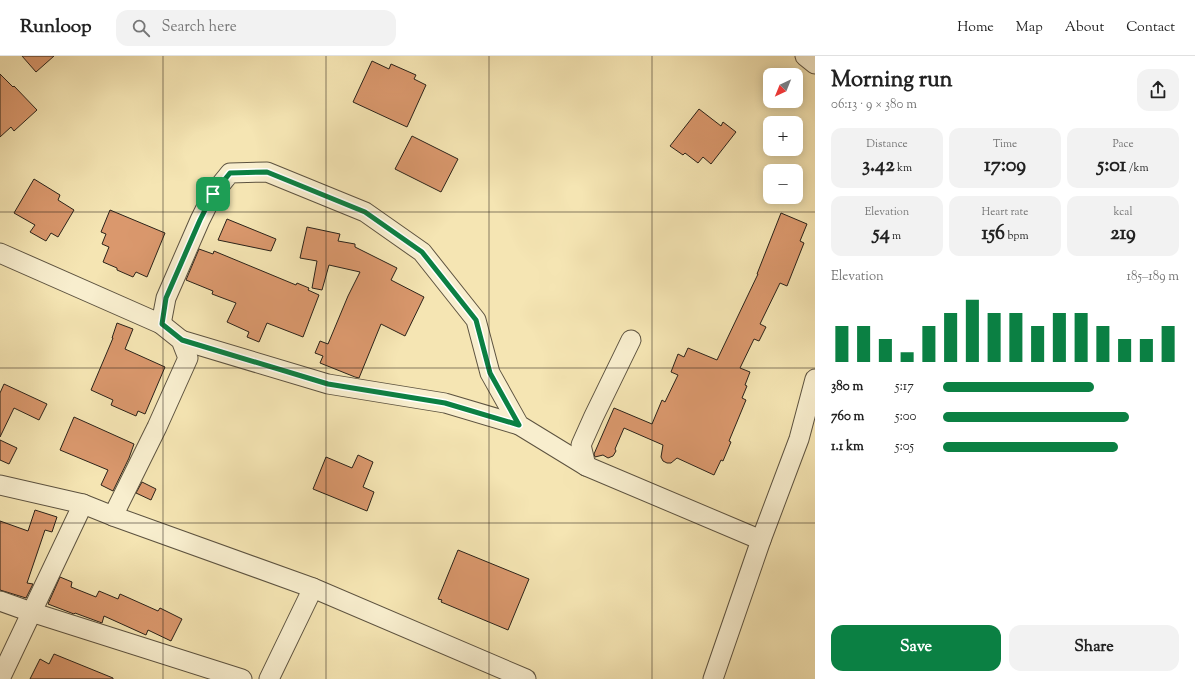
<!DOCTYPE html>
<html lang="en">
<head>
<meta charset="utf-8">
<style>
  :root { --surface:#fff; --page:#f2f2f2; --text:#222; --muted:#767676; --line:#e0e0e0; --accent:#0b8043 }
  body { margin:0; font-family:"Sorts Mill Goudy",serif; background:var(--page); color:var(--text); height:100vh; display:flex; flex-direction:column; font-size:15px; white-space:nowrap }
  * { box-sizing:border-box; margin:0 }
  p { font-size:13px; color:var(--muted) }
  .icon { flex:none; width:22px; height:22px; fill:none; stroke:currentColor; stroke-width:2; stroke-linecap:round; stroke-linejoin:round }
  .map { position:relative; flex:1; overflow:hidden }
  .side { display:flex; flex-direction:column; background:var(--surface); width:380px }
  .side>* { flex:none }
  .needle { width:26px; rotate:223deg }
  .buttons { position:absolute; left:763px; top:12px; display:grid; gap:8px }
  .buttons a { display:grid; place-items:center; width:40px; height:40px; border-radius:8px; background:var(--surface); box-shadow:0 2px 10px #0003; font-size:20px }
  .pin { position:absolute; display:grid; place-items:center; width:34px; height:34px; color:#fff; margin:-17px; border-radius:8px; box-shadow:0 2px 6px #0006 }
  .round { display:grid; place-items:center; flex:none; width:42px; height:42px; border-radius:12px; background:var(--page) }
  .summary { display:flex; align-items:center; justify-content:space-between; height:68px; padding:0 16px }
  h1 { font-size:22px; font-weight:800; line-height:30px }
  .metrics { display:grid; grid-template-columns:repeat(3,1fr); gap:6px; height:68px; padding:4px 16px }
  .metrics div { display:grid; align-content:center; border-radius:10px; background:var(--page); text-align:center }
  .metrics b { font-size:20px; font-weight:800 }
  .metrics small { font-size:11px; font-weight:400 }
  .metrics p { font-size:11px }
  .chart { height:112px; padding:8px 16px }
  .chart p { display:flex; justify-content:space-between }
  .chart svg { width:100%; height:72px; margin-top:4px; stroke:var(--accent); stroke-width:6 }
  .cta { display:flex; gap:8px; margin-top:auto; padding:8px 16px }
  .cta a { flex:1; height:46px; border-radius:12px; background:var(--accent); color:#fff; font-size:16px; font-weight:800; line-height:46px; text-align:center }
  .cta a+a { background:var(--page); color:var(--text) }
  ul { padding:0 16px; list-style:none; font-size:13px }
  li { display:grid; grid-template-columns:64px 48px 1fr; align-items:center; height:30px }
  li i { height:10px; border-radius:5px; background:var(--accent) }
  header { display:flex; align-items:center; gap:24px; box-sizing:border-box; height:56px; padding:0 20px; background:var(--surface); border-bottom:1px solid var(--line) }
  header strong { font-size:19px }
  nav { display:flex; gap:22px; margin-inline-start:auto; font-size:14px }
  .search { width:280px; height:36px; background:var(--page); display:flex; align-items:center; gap:10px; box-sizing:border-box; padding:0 14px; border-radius:12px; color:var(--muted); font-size:15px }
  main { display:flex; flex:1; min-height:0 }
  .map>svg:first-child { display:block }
  .building { fill:#da986d; stroke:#2a2219 }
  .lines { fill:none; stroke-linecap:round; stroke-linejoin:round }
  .minor-casing { stroke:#5d5340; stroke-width:21 }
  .minor { stroke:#f8eece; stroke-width:19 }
  .route-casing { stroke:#fff; stroke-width:8 }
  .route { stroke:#0b8043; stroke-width:5 }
  .grid { fill:none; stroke:#2a2219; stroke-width:1; stroke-opacity:0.55 }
</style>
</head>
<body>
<header>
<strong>Runloop</strong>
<div class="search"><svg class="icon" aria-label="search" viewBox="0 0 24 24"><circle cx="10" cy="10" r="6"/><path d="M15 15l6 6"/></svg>Search here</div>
<nav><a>Home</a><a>Map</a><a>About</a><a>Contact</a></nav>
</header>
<main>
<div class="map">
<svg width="815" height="623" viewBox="0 0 815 623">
  <rect width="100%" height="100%" fill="#f5e5b3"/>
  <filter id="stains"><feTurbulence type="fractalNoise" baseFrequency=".005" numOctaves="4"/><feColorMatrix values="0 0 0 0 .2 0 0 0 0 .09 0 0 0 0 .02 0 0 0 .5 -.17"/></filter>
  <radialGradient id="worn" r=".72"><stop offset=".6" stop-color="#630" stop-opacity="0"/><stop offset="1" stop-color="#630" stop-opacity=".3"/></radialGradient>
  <!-- building -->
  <g class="building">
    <polygon points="22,0 54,0 36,16"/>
    <polygon points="372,5 389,13 391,8 416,19 414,23 426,29 407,71 353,46"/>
    <polygon points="0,18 13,31 14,30 37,54 14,75 11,71 0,81"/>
    <polygon points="699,53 721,70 723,66 736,76 711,108 703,101 698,107 685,97 683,99 670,90"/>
    <polygon points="412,80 458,103 441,136 395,113"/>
    <polygon points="34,123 60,139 58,144 74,154 58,181 51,177 46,185 30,176 35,169 14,157"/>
    <polygon points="110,154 165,177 147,221 136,216 133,221 117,214 117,212 103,206 109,191 102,188 106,178 101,176"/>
    <polygon points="781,157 807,168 800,185 804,187 787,230 780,227 760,268 766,271 759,285 754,283 740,312 750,316 745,329 747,330 742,342 746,344 729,385 731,386 723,405 721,404 714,419 677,402 671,407 667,407 663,405 661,401 663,389 624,372 615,393 616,395 613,400 608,402 603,399 595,401 594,398 614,352 652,368 662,344 665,346 678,319 671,316 678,298 684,301 688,292 717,304 758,218 757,218"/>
    <polygon points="227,163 276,183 271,195 218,184"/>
    <polygon points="307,171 340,178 338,185 355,188 355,191 397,212 391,224 424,241 405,280 381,268 359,322 355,321 320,307 323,300 315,297 320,285 328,288 348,240 360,216 329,209 322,234 312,232 317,205 300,202"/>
    <polygon points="199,193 213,198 214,195 296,229 297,227 309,232 308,234 319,239 303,281 267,267 259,286 247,281 249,276 227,266 236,247 212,238 213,235 186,224"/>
    <polygon points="117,267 133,273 125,293 165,311 145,358 138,355 136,360 111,349 113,344 91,334 113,282 112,282"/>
    <polygon points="4,328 47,348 39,364 14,352 0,381 0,337"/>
    <polygon points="74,361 134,388 129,402 113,435 101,429 108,414 60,394"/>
    <polygon points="0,384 17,392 9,408 0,404"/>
    <polygon points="358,399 373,406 363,431 374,436 367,455 313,433 326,401 352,412"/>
    <polygon points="142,426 156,433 151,444 136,437"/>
    <polygon points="35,454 57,461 52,476 45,474 27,527 33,528 26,542 0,534 0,465 28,475"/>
    <polygon points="458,494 529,523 508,574 441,546 442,544 438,543"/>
    <polygon points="60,521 72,526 71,531 96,541 99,535 118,543 120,538 158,555 160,552 182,563 171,585 148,574 146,579 104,560 102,567 75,557 74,558 48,548"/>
    <polygon points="54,598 113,622 113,623 30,623 40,603 49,608"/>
  </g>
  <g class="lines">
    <!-- minor casing -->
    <g class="minor-casing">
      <g id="minor">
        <polyline points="805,0 815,8"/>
        <polyline points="0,197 161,268 181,284 188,302 157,371 113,460"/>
        <polyline points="161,268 166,242 200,164 213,138 230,117 267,116 365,156 422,196 476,264 490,317 519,369 586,410 761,484"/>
        <polyline points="181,284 328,328 445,347 519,369"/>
        <polyline points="586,410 581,389 594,360 631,284"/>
        <polyline points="0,429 83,448 113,460 313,532 526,623"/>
        <polyline points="0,545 31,556 242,623"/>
        <polyline points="0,623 83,448"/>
        <polyline points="269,623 313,532"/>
        <polyline points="713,623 761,484 799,383 815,323"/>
      </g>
    </g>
    <!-- minor -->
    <use href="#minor" class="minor"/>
  </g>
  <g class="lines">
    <!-- route casing -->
    <g class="route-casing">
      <polygon id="route" points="267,116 365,156 422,196 476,264 490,317 519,369 445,347 328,328 182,284 162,268 166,242 200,164 213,138 230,117"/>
    </g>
    <!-- route -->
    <use href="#route" class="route"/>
  </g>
  <!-- grid -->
  <path class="grid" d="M163 0V623M326 0V623M489 0V623M652 0V623M0 156H815M0 312H815M0 467H815"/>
  <rect width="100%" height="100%" filter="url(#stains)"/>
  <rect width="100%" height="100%" fill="url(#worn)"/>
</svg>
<div class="buttons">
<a><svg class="needle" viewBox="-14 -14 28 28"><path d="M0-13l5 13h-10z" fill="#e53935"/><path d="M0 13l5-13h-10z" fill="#767676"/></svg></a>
<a>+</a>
<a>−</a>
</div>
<div class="pin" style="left:213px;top:138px;background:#1e9e55"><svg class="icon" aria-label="arrive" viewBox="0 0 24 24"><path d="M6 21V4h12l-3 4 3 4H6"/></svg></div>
</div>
<section class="side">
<div class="summary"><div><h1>Morning run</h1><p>06:13 · 9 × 380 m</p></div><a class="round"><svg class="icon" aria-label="share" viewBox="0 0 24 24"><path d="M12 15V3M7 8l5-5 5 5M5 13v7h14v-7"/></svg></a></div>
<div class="metrics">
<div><p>Distance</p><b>3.42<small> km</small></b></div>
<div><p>Time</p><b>17:09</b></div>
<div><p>Pace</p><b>5:01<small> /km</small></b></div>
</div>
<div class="metrics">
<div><p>Elevation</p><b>54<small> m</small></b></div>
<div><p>Heart rate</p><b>156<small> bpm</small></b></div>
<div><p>kcal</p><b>219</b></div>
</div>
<div class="chart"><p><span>Elevation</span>185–189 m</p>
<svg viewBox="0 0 160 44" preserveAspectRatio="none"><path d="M5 44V22M15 44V22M25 44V30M35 44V38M45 44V22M55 44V14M65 44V6M75 44V14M85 44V14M95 44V22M105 44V14M115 44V14M125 44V22M135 44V30M145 44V30M155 44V22"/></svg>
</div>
<ul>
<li><b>380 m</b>5:17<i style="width:64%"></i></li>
<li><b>760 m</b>5:00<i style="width:79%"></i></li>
<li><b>1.1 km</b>5:05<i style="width:74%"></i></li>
</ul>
<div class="cta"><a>Save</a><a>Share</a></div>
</section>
</main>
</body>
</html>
